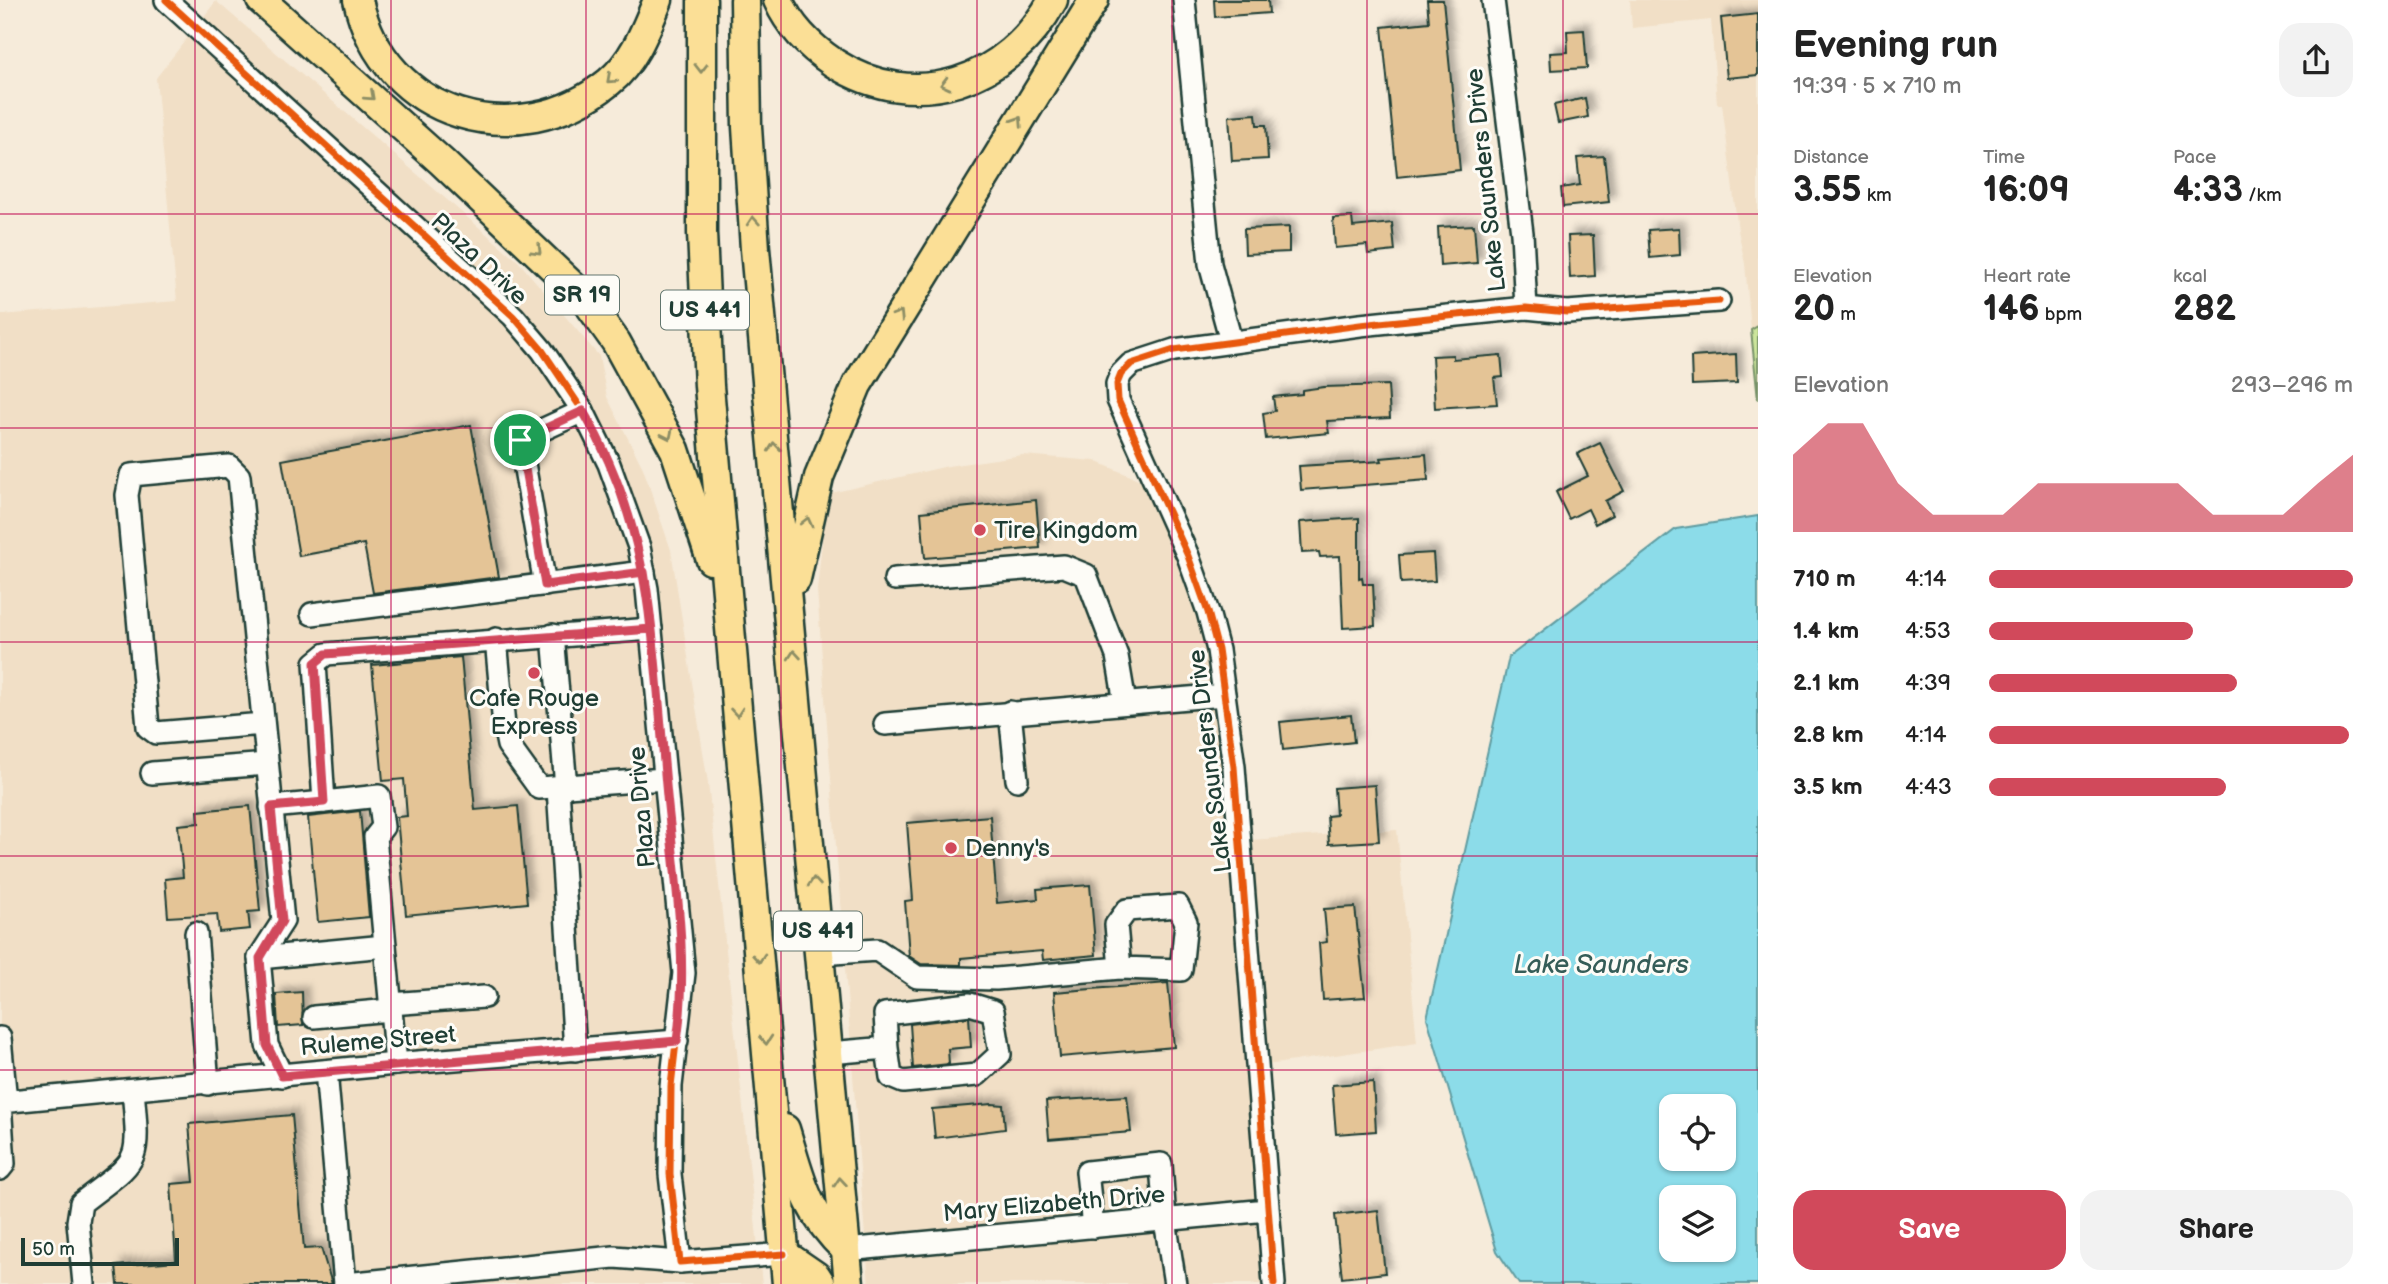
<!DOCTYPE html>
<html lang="en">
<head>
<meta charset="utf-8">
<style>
  :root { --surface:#fff; --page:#f2f2f2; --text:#222; --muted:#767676; --accent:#d1495b }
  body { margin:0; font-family:"Balsamiq Sans",sans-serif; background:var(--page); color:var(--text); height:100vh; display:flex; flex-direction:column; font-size:26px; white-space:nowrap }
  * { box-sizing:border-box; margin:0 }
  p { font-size:23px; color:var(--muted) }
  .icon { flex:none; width:38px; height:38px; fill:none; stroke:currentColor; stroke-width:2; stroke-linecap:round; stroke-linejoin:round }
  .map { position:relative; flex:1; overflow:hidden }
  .sheet { display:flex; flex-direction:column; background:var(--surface); width:630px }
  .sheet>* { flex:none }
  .controls { position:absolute; left:1659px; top:1094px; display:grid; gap:14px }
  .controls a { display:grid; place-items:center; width:77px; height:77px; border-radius:14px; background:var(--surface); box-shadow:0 2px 5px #0004; font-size:35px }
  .scale { position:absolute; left:21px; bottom:18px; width:158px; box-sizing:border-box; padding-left:7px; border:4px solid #1f3d34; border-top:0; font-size:19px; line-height:24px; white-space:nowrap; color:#1f3d34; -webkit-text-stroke:5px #fdfcf7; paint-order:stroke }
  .pin { position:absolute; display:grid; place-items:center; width:60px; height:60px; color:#fff; margin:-30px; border:4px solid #fff; border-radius:50%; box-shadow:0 2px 7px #0007 }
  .round { display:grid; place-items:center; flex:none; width:74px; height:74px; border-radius:21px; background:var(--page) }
  .head { display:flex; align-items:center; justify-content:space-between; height:119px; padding:0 35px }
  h1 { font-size:38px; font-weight:700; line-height:52px }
  .stats { display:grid; grid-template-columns:repeat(3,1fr); gap:10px; height:119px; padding:7px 35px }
  .stats div { display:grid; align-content:center }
  .stats b { font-size:35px; font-weight:700 }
  .stats small { font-size:19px; font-weight:400 }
  .stats p { font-size:19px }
  .chart { height:196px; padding:14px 35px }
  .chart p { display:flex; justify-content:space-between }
  .chart svg { width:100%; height:126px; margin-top:7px; fill:var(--accent); opacity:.7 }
  .cta { display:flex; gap:14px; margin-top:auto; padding:14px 35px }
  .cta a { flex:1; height:80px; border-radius:21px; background:var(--accent); color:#fff; font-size:28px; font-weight:700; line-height:80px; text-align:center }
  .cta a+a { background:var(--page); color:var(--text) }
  ul { padding:0 35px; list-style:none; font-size:23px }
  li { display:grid; grid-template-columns:112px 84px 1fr; align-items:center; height:52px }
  li i { height:18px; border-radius:9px; background:var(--accent) }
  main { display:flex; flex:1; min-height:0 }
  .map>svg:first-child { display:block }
  .built { fill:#f1dfc6 }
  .green { fill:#cce59b; stroke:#769168; stroke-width:2 }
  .water { fill:#8cdce9; stroke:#609ca1; stroke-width:2; fill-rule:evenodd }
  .building { fill:#e4c496; stroke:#1f3d34; stroke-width:2; filter:url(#shadow) }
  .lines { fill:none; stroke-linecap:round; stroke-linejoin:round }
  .minor-casing { stroke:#1f3d34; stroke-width:26 }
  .major-casing { stroke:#1f3d34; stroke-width:33 }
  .minor { stroke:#fdfcf7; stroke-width:21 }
  .major { stroke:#fbdf96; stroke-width:28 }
  .cycleway-casing { stroke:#fdfcf7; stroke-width:11 }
  .cycleway { stroke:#e8590c; stroke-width:7 }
  .oneway { stroke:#8d8e65 }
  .route-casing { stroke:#fff; stroke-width:14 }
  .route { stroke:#d1495b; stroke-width:9 }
  .grid { fill:none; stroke:#c2185b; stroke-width:2; stroke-opacity:0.55 }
  .poi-dot { fill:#d1495b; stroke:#fdfcf7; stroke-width:2.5 }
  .labels { text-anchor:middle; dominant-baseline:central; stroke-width:6; stroke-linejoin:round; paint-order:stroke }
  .shield { fill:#fdfcf7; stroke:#62766e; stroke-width:2 }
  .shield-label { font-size:23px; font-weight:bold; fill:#1f3d34 }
  .street-label { font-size:24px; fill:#1f3d34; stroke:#fdfcf7 }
  .poi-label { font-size:24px; fill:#1f3d34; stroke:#fdfcf7; text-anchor:start }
  .water-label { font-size:26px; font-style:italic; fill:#355d58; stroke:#fdfcf7 }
</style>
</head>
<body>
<main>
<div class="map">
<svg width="1758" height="1284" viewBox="0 0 1758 1284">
  <defs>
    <filter id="shadow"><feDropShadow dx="6" dy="-6" stdDeviation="3.5" flood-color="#0004"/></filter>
  </defs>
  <rect width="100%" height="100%" fill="#f6ebda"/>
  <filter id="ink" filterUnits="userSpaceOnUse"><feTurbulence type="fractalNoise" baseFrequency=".0143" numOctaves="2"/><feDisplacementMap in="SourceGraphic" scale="14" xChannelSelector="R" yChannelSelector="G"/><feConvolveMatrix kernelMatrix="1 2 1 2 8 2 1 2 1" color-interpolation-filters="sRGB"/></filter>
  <g filter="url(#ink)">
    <!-- built -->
    <g class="built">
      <polygon points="1630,0 1758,0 1758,326 1751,330 1745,264 1738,230 1722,104 1717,104 1711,20 1632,28"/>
      <polygon points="216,1 518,261 599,356 607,397 643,468 671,550 708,783 762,1284 0,1284 0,315 177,301 156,78"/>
      <polygon points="1023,455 1095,461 1164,490 1213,584 1234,841 1397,830 1417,1043 1253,1067 1264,1200 865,1237 817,590 827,494 948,466"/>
      <polygon points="1256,1222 1262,1284 869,1284 867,1259"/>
    </g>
    <!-- green -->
    <polygon class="green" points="1758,326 1758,400 1751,330"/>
    <!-- water -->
    <path class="water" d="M1758 516V1284H1519L1497 1251 1427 1018 1509 657 1676 529ZM1671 1106H1724V1158H1671ZM1671 1197H1724V1250H1671Z"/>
    <!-- building -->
    <g class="building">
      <polygon points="1214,0 1268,0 1269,13 1215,17"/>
      <polygon points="1427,0 1443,0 1460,170 1397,177 1382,27 1429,22"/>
      <polygon points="1758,14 1758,75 1727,78 1721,18"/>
      <polygon points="1584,30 1587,68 1551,70 1550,53 1568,52 1567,31"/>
      <polygon points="1585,98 1588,117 1558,123 1554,105"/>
      <polygon points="1256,114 1257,125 1266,125 1268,159 1232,161 1229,116"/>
      <polygon points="1604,156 1609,202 1563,207 1561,188 1580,185 1577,158"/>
      <polygon points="1352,217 1353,227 1392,223 1395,251 1368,254 1367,245 1335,248 1333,218"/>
      <polygon points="1474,225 1477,263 1440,266 1438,227"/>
      <polygon points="1289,227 1289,252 1245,254 1244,229"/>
      <polygon points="1679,228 1680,255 1650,258 1648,230"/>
      <polygon points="1593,235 1595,276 1570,278 1568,236"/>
      <polygon points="1736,354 1737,383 1692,385 1691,357"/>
      <polygon points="1453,355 1453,359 1501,355 1503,377 1494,378 1497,404 1435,408 1432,356"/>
      <polygon points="1388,385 1390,418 1327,421 1329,433 1266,439 1263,413 1275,411 1273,397 1302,394 1302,390 1324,387"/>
      <polygon points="471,425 499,577 373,593 364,544 299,556 282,460"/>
      <polygon points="1600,443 1624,491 1605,501 1612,515 1595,524 1588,509 1569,519 1556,492 1588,476 1577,454"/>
      <polygon points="1426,454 1428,480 1301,490 1299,466 1382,461 1381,458"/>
      <polygon points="1036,500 1040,548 925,558 921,512"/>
      <polygon points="1359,518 1359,578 1362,577 1363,584 1373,584 1375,626 1343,628 1340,556 1320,557 1319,552 1302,553 1300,522"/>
      <polygon points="1433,553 1435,581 1401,583 1399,555"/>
      <polygon points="461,657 475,810 518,806 527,903 406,915 397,817 407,816 404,779 383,781 372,665"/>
      <polygon points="1351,715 1354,742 1283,750 1280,722"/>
      <polygon points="1375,785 1379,841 1329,844 1327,816 1336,815 1334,788"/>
      <polygon points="250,806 260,911 248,912 250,929 219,932 217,914 168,917 165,879 183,877 178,825 199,823 198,811"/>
      <polygon points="360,811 369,917 318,922 308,817"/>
      <polygon points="990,816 997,903 1038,899 1037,889 1090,885 1096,955 1043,960 1042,951 961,958 961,965 921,964 909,956 905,901 913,900 907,823"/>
      <polygon points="1355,907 1365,997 1323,1000 1319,943 1327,942 1324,909"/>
      <polygon points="1168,983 1174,1047 1060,1057 1054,992"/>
      <polygon points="302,992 303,1025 278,1027 276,994"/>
      <polygon points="969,1017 971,1047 948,1049 949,1064 913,1068 910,1024"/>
      <polygon points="1373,1082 1376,1131 1336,1134 1332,1085"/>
      <polygon points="1127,1096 1131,1132 1049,1139 1046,1101"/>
      <polygon points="992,1104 1003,1105 1005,1129 935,1138 932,1109"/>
      <polygon points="292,1115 304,1249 321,1248 332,1284 118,1284 116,1266 176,1261 171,1184 194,1182 189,1124"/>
      <polygon points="1378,1210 1385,1273 1342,1278 1335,1215"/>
    </g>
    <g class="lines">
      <!-- minor casing -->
      <g class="minor-casing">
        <g id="minor">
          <polyline points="166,0 513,316 542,350 583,411 609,464 639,547 647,589 684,973 671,1086 670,1174 680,1262"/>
          <polyline points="1184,0 1210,264 1231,341"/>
          <polyline points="1493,0 1522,233 1526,308"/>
          <polyline points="895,579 1064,566 1086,575 1117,656 1125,703"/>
          <polyline points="545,585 520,440 583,411"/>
          <polyline points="312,614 644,572"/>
          <polyline points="553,635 566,787"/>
          <polyline points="496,639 504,726 508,745 539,788 665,779"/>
          <polyline points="1010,712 1017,780"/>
          <polyline points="263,724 156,733 148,727 127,495 131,475 229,466 239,476 283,921 259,958 267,1045 282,1076"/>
          <polyline points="885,724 1224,695"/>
          <polyline points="152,773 267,764"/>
          <polyline points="558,788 575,1050"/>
          <polyline points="271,807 324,802"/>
          <polyline points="196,933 208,1084"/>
          <polyline points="820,954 877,950 917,977 996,979 1120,968 1181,970 1186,922 1178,906 1127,910 1116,925 1120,968"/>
          <polyline points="259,958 385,946"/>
          <polyline points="390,1004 484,997"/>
          <polyline points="314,1017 390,1010"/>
          <polyline points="0,1038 6,1102"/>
          <polyline points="829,1053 887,1048 885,1014 970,1004 993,1011 1000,1054 977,1075 903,1082 891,1077 887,1048"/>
          <polyline points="396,1064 375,837 383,827 379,796 324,802 315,663 326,654 651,629"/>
          <polyline points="326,1071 345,1284"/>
          <polyline points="0,1169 4,1164 0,1102 406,1063 677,1041"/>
          <polyline points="1093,1227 1087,1172 1161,1164 1165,1220 1175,1284"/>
          <polyline points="846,1250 1267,1210"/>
          <path d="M84 1284 78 1222 81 1203C140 1157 140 1167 133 1090"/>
          <polyline points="345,1284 614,1257 680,1262 784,1254"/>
          <polyline points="1274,1284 1234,767 1218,650 1208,612 1188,556 1118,400 1117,384 1121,374 1131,364 1174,350 1360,325 1526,308 1567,312 1719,301"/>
        </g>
      </g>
      <!-- major casing -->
      <g class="major-casing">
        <g id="major">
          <polyline points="261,0 442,162 583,296 616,342 675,450 711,560"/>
          <path d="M358 0C384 118 518 156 609 82 634 62 646 29 658 0"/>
          <polyline points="702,0 702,233 709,386 787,1284"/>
          <polyline points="745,0 747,127 755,249 849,1284"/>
          <path d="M778 0C790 27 810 47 834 63 916 115 1008 82 1053 0"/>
          <polyline points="796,579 819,477 857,385 1094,0"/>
          <path d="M785 1129C801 1181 805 1211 846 1250"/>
          <polyline points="784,1254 816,1276 821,1284"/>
        </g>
      </g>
      <!-- minor -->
      <use href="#minor" class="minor"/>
      <!-- major -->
      <use href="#major" class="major"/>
      <!-- cycleway casing -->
      <g class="cycleway-casing">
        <g id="cycleway">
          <polyline points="166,0 513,316 542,350 583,411 609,464 639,547 647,589 684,973 671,1086 670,1174 680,1262 784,1254"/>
          <polyline points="1274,1284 1234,767 1218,650 1208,612 1188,556 1118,400 1117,384 1121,374 1131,364 1174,350 1360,325 1526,308 1567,312 1719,301"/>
        </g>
      </g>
      <!-- cycleway -->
      <use href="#cycleway" class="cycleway"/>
    </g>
    <!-- one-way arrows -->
    <defs><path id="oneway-chevron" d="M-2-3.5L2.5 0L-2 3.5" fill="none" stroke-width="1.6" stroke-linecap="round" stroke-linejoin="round" transform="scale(1.75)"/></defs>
    <g class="oneway">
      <use href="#oneway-chevron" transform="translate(701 68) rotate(90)"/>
      <use href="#oneway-chevron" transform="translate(611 79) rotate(138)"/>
      <use href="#oneway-chevron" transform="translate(945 84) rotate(166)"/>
      <use href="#oneway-chevron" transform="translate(370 96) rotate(42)"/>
      <use href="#oneway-chevron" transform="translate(1018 121) rotate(-57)"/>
      <use href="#oneway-chevron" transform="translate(753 221) rotate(-94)"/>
      <use href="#oneway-chevron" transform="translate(537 250) rotate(44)"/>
      <use href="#oneway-chevron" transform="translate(899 315) rotate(-58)"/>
      <use href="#oneway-chevron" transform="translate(668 435) rotate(64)"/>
      <use href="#oneway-chevron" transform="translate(774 447) rotate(-96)"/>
      <use href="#oneway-chevron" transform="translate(807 522) rotate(-77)"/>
      <use href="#oneway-chevron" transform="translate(794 655) rotate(-95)"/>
      <use href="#oneway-chevron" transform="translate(737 712) rotate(85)"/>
      <use href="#oneway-chevron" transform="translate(814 882) rotate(-95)"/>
      <use href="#oneway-chevron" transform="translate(759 958) rotate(85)"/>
      <use href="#oneway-chevron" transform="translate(766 1040) rotate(85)"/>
      <use href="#oneway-chevron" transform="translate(840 1182) rotate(-95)"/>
    </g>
  </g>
  <g class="lines" filter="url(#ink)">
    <!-- route casing -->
    <g class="route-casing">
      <path id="route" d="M520 440 583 411C622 477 643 553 651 629L326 654 315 663 324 802 271 807 282 921 260 958 267 1045 282 1076 677 1041C689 960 675 878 667 796 660 722 656 646 644 572L545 585 520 440"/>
    </g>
    <!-- route -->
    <use href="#route" class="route"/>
  </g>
  <!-- grid -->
  <path class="grid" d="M195 0V1284M391 0V1284M586 0V1284M781 0V1284M977 0V1284M1172 0V1284M1367 0V1284M1563 0V1284M0 214H1758M0 428H1758M0 642H1758M0 856H1758M0 1070H1758"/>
  <!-- markers -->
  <g class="poi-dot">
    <circle cx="980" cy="530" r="7"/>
    <circle cx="534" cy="673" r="7"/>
    <circle cx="951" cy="848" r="7"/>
  </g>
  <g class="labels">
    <!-- shield labels -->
    <g class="shield">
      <rect x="545" y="275.5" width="74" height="39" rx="5"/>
      <rect x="661" y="290.5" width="88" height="39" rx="5"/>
      <rect x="774" y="911.5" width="88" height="39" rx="5"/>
    </g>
    <g class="shield-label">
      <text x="582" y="295">SR 19</text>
      <text x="705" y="310">US 441</text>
      <text x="818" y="931">US 441</text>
    </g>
    <!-- street labels -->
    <g class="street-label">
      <text transform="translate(1486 180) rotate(-96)">Lake Saunders Drive</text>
      <text transform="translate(479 259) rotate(43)">Plaza Drive</text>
      <text transform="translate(1210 761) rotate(-97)">Lake Saunders Drive</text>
      <text transform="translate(642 807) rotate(-95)">Plaza Drive</text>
      <text transform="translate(378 1041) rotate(-5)">Ruleme Street</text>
      <text transform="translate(1054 1204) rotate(-5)">Mary Elizabeth Drive</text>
    </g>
    <!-- poi labels -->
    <g class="poi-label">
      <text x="994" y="530">Tire Kingdom</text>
      <text x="534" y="698" text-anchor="middle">Cafe Rouge<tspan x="534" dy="28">Express</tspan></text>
      <text x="965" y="848">Denny's</text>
    </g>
    <!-- water labels -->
    <g class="water-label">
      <text x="1601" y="965">Lake Saunders</text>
    </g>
  </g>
</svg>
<div class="controls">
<a><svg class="icon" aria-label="locate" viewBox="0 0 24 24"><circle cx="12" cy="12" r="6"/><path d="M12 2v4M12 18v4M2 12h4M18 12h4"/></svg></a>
<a><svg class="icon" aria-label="layers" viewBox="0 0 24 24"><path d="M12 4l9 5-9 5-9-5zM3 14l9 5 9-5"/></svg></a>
</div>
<div class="scale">50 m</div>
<div class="pin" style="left:520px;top:440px;background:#1e9e55"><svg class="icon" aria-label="arrive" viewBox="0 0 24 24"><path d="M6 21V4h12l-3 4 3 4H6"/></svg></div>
</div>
<section class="sheet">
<div class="head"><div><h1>Evening run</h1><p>19:39 · 5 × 710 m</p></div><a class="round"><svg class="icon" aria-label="share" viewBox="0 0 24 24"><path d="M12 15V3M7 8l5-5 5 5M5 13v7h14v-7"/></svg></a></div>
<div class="stats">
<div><p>Distance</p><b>3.55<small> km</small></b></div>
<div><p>Time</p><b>16:09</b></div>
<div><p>Pace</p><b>4:33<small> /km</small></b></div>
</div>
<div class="stats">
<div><p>Elevation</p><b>20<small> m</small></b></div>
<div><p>Heart rate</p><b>146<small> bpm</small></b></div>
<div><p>kcal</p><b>282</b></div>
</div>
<div class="chart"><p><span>Elevation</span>293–296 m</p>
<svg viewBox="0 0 160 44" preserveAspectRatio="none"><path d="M0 44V17L10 6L20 6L30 27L40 38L50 38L60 38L70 27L80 27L90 27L100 27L110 27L120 38L130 38L140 38L150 27L160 17V44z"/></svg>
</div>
<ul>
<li><b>710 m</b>4:14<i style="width:100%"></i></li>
<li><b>1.4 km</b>4:53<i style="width:56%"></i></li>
<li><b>2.1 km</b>4:39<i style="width:68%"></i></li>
<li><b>2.8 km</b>4:14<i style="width:99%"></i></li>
<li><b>3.5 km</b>4:43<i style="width:65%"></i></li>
</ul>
<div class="cta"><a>Save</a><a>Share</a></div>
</section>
</main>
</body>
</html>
